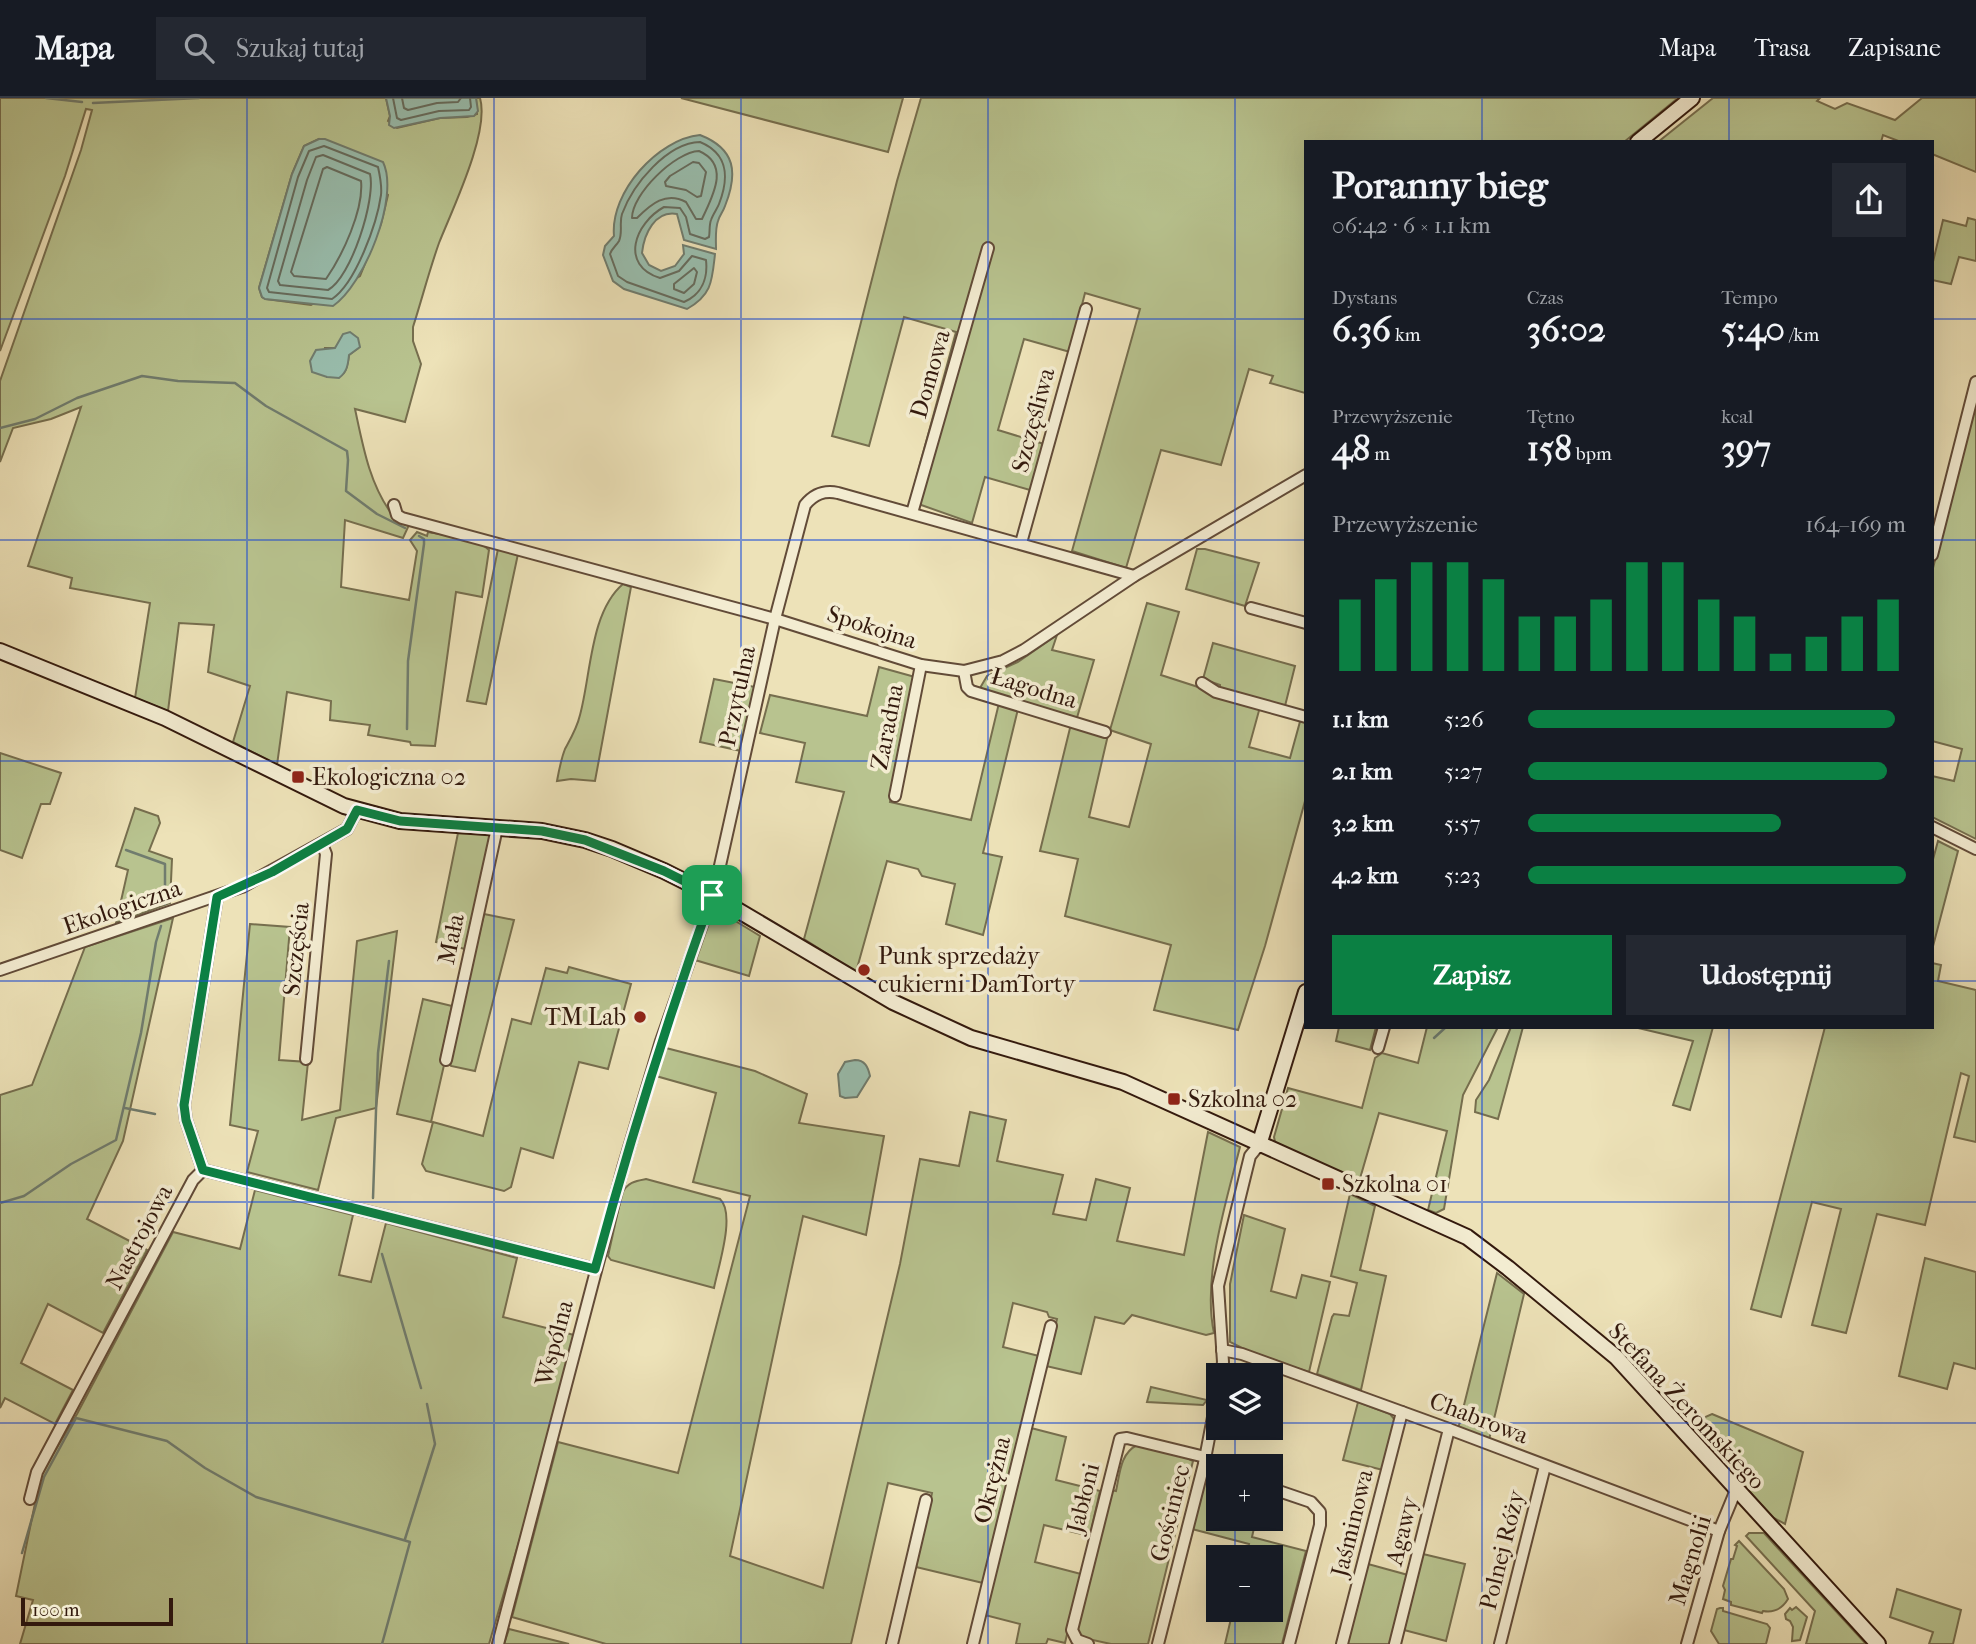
<!DOCTYPE html>
<html lang="pl">
<head>
<meta charset="utf-8">
<style>
  :root { --surface:#171b24; --page:#242831; --text:#f1f3f6; --muted:#9ea1a6; --line:#363941; --accent:#0b8043 }
  body { margin:0; font-family:"IM FELL French Canon",serif; background:var(--page); color:var(--text); height:100vh; display:flex; flex-direction:column; font-size:26px; white-space:nowrap }
  * { box-sizing:border-box; margin:0 }
  p { font-size:23px; color:var(--muted) }
  .icon { flex:none; width:38px; height:38px; fill:none; stroke:currentColor; stroke-width:2; stroke-linecap:round; stroke-linejoin:round }
  .map { position:relative; flex:1; overflow:hidden }
  .side { position:absolute; left:1304px; top:42px; width:630px; height:889px; display:flex; flex-direction:column; background:var(--surface); border-radius:0px; box-shadow:0 7px 28px #0002 }
  .side>* { flex:none }
  .fabs { position:absolute; left:1206px; top:1265px; display:grid; gap:14px }
  .fabs a { display:grid; place-items:center; width:77px; height:77px; border-radius:0px; background:var(--surface); box-shadow:0 7px 28px #0002; font-size:35px }
  .scale { position:absolute; left:21px; bottom:18px; width:152px; box-sizing:border-box; padding-left:7px; border:4px solid #33190d; border-top:0; font-size:19px; line-height:24px; white-space:nowrap; color:#33190d; -webkit-text-stroke:5px #f3ecd1; paint-order:stroke }
  .pin { position:absolute; display:grid; place-items:center; width:60px; height:60px; color:#fff; margin:-30px; border-radius:14px; box-shadow:0 4px 10px #0006 }
  .round { display:grid; place-items:center; flex:none; width:74px; height:74px; border-radius:0px; background:var(--page) }
  .summary { display:flex; align-items:center; justify-content:space-between; height:119px; padding:0 28px }
  h1 { font-size:38px; font-weight:700; line-height:52px }
  .metrics { display:grid; grid-template-columns:repeat(3,1fr); gap:10px; height:119px; padding:7px 28px }
  .metrics div { display:grid; align-content:center }
  .metrics b { font-size:35px; font-weight:700 }
  .metrics small { font-size:19px; font-weight:400 }
  .metrics p { font-size:19px }
  .chart { height:196px; padding:14px 28px }
  .chart p { display:flex; justify-content:space-between }
  .chart svg { width:100%; height:126px; margin-top:7px; stroke:var(--accent); stroke-width:6 }
  .cta { display:flex; gap:14px; margin-top:auto; padding:14px 28px }
  .cta a { flex:1; height:80px; border-radius:0px; background:var(--accent); color:#fff; font-size:28px; font-weight:700; line-height:80px; text-align:center }
  .cta a+a { background:var(--page); color:var(--text) }
  ul { padding:0 28px; list-style:none; font-size:23px }
  li { display:grid; grid-template-columns:112px 84px 1fr; align-items:center; height:52px }
  li i { height:18px; border-radius:9px; background:var(--accent) }
  header { display:flex; align-items:center; gap:42px; box-sizing:border-box; height:98px; padding:0 35px; background:var(--surface); border-bottom:2px solid var(--line) }
  header strong { font-size:33px }
  nav { display:flex; gap:38px; margin-inline-start:auto; font-size:24px }
  .search { width:490px; height:63px; background:var(--page); display:flex; align-items:center; gap:18px; box-sizing:border-box; padding:0 24px; border-radius:0px; color:var(--muted); font-size:26px }
  .map>svg:first-child { display:block }
  .green { fill:#b8c38f; stroke:#766e4e; stroke-width:2; fill-rule:evenodd }
  .water { fill:#99beae; stroke:#707c6e; stroke-width:2 }
  .lines { fill:none; stroke-linecap:round; stroke-linejoin:round }
  .shore { stroke:#666c5e; stroke-width:2 }
  .stream { stroke:#707c6e; stroke-width:2.5 }
  .street-casing { stroke:#624b38; stroke-width:14 }
  .secondary-casing { stroke:#33190d; stroke-width:18 }
  .street { stroke:#f3ecd1; stroke-width:10 }
  .secondary { stroke:#f3ecd1; stroke-width:14 }
  .route-casing { stroke:#fff; stroke-width:14 }
  .route { stroke:#0b8043; stroke-width:9 }
  .grid { fill:none; stroke:#1d4ed8; stroke-width:2; stroke-opacity:0.55 }
  .poi-dot { fill:#8f2418; stroke:#f3ecd1; stroke-width:2.5 }
  .labels { text-anchor:middle; dominant-baseline:central; stroke-width:7; stroke-linejoin:round; paint-order:stroke }
  .street-label { font-size:24px; fill:#33190d; stroke:#f3ecd1 }
  .poi-label { font-size:24px; fill:#33190d; stroke:#f3ecd1; text-anchor:start }
</style>
</head>
<body>
<header>
<strong>Mapa</strong>
<div class="search"><svg class="icon" aria-label="search" viewBox="0 0 24 24"><circle cx="10" cy="10" r="6"/><path d="M15 15l6 6"/></svg>Szukaj tutaj</div>
<nav><a>Mapa</a><a>Trasa</a><a>Zapisane</a></nav>
</header>
<div class="map">
<svg width="1976" height="1546" viewBox="0 0 1976 1546">
  <rect width="100%" height="100%" fill="#ede2b8"/>
  <filter id="stains"><feTurbulence type="fractalNoise" baseFrequency=".00286" numOctaves="4"/><feColorMatrix values="0 0 0 0 .2 0 0 0 0 .09 0 0 0 0 .02 0 0 0 .5 -.17"/></filter>
  <radialGradient id="worn" r=".72"><stop offset=".6" stop-color="#630" stop-opacity="0"/><stop offset="1" stop-color="#630" stop-opacity=".3"/></radialGradient>
  <!-- green -->
  <g class="green">
    <path d="M0 0H386L390 18 388 23 397 30 440 20 467 19 477 16 476 0H480C490 34 452 112 439 145 429 173 422 201 413 229V243L421 266 405 324 355 311C363 348 369 384 391 415 395 420 404 424 409 427L403 440 345 422 341 489 409 502 417 453 410 442 417 434 427 438 428 434C443 437 480 442 489 452L482 499 456 494 435 648 411 647 410 644 368 637 370 627 330 622 331 603 287 594 277 667 233 644 250 588 208 574 214 527 179 525 168 613 135 600 150 505 70 490 72 480 28 468 81 309 51 321 13 330 0 364V283L81 52 92 12 86 11 65 78 0 253ZM319 41 388 97 381 126 360 178 311 207 266 201 262 199 259 190 292 76 304 48ZM339 246 357 251 349 257C347 274 345 280 327 279L325 250H335Z"/>
    <polygon points="681,0 903,0 888,54"/>
    <polygon points="921,0 1678,0 1624,44 1306,44 1305,295 1270,285 1273,278 1249,271 1221,367 1161,352 1126,470 1072,453 1140,211 1085,195 1070,254 1024,241 998,332 1044,346 1030,392 985,379 972,425 910,403 956,234 904,219 869,348 832,338 897,83"/>
    <polygon points="1713,0 1820,0 1817,3 1835,11 1847,5 1895,22 1922,0 1976,0 1976,74 1932,56 1932,44 1901,44 1883,37 1881,44 1658,44"/>
    <polygon points="1968,120 1976,122 1976,163 1959,159 1951,186 1932,182 1932,168 1943,122 1966,128"/>
    <polygon points="1976,299 1976,741 1932,719 1932,678 1954,683 1962,651 1932,643 1932,474"/>
    <polygon points="498,451 518,456 486,606 467,603"/>
    <polygon points="1197,451 1205,451 1259,465 1245,508 1186,491"/>
    <path d="M623 486 631 489 595 683 571 681 557 683C559 672 561 661 565 651 571 640 577 630 580 617 591 577 590 514 623 486Z"/>
    <polygon points="1147,505 1179,514 1161,577 1260,609 1249,649 1290,660 1301,620 1305,621 1305,703 1265,848 1238,932 1154,912 1171,847 1065,818 1078,761 1040,753 1071,626 1108,637 1089,719 1129,729 1151,646 1110,632"/>
    <polygon points="1057,537 1052,552 1094,562 1076,623 1000,599 980,590 987,578 1018,564"/>
    <polygon points="1213,545 1295,568 1285,608 1220,590 1220,587 1203,581"/>
    <polygon points="879,569 915,579 890,704 971,722 999,605 1018,611 983,755 1002,759 983,837 946,826 955,786 922,778 918,771 887,763 856,874 804,841 844,694 796,684 805,645 760,635 770,597 867,618"/>
    <polygon points="714,581 755,589 741,653 700,644"/>
    <polygon points="0,655 61,675 50,706 41,706 22,760 0,752"/>
    <polygon points="135,710 158,718 160,725 149,753 172,761 170,805 116,825 128,772 116,768"/>
    <polygon points="458,735 492,736 465,851 436,844"/>
    <polygon points="1938,743 1958,753 1932,852 1932,765"/>
    <polygon points="714,810 760,838 749,878 695,862"/>
    <polygon points="484,816 514,822 475,973 451,968 449,962"/>
    <polygon points="173,820 123,1043 87,1121 147,1152 103,1235 48,1206 21,1265 73,1292 55,1326 5,1300 0,1310 0,997 32,987 85,849"/>
    <polygon points="250,826 290,829 279,962 308,964 302,1022 340,1012 357,843 397,833 376,1010 336,1020 318,1092 247,1074 258,1033 230,1027"/>
    <polygon points="1932,865 1941,867 1938,883 1976,892 1976,1044 1954,1039 1969,978 1961,975 1925,1127 1877,1116 1846,1235 1812,1227 1841,1111 1812,1104 1781,1219 1751,1211 1825,929 1932,929"/>
    <polygon points="569,869 631,886 608,971 579,964 553,1060 521,1050 511,1089 504,1093 426,1073 422,1066 433,1024 483,1038 512,921 531,926 546,870 567,875"/>
    <polygon points="423,901 452,908 441,960 444,967 431,1024 397,1016"/>
    <polygon points="1339,929 1376,929 1370,952 1336,943"/>
    <polygon points="1427,929 1498,929 1463,997 1444,1111 1436,1115 1428,1112 1447,1033 1379,1015 1359,1084 1284,1051 1283,1048 1275,1044 1274,1039 1288,990 1362,1010 1375,960 1382,955 1418,965"/>
    <polygon points="1511,929 1523,929 1498,1021 1475,1014 1476,1002 1489,982"/>
    <polygon points="1634,929 1713,929 1690,1012 1673,1007 1693,943"/>
    <path d="M666 950 755 973 807 996 799 1025 884 1038 866 1137 803 1118 730 1458 823 1490 900 1166 920 1061 959 1068 970 1014 1006 1022 997 1063 1063 1077 1053 1116 1086 1122 1096 1081 1130 1090 1117 1143 1184 1157 1208 1034 1240 1049C1226 1104 1202 1180 1214 1235L1206 1237 1132 1217 1124 1226 1095 1219 1081 1276 1046 1268 1057 1221 1049 1219 1047 1214 1013 1205 1003 1249 1039 1258 983 1485 916 1469 932 1395 888 1385 851 1546H606L512 1519 558 1344 678 1375 750 1098 693 1084 716 995 656 978Z"/>
    <path d="M646 1081 720 1101C736 1116 718 1169 714 1190L611 1162 608 1158 622 1095C628 1084 635 1083 646 1081Z"/>
    <polygon points="255,1092 353,1117 339,1177 371,1184 386,1125 517,1160 503,1219 574,1237 523,1430 489,1546 20,1546 33,1502 16,1498 41,1376 77,1316 173,1134 240,1151"/>
    <polygon points="1350,1096 1375,1108 1360,1172 1386,1178 1361,1292 1317,1276 1332,1219 1334,1216 1349,1218 1357,1185 1331,1178"/>
    <polygon points="1244,1117 1285,1131 1271,1193 1296,1200 1302,1177 1330,1184 1309,1274 1256,1257 1230,1244 1230,1186"/>
    <polygon points="1925,1160 1976,1174 1976,1271 1954,1265 1947,1291 1899,1278"/>
    <polygon points="1497,1175 1524,1196 1489,1342 1458,1331"/>
    <polygon points="1151,1289 1207,1302 1203,1307 1147,1304"/>
    <polygon points="1358,1304 1390,1316 1395,1322 1383,1372 1343,1362"/>
    <polygon points="1712,1316 1803,1354 1785,1426 1772,1419 1695,1333 1703,1320"/>
    <polygon points="1031,1330 1066,1339 1056,1382 1100,1393 1090,1438 1044,1427 1035,1464 1081,1476 1065,1545 1048,1541 1046,1546 1016,1546 1020,1526 985,1517"/>
    <path d="M1137 1347 1183 1358 1193 1363 1148 1546H1111L1079 1539 1077 1533 1111 1392 1116 1393C1120 1375 1120 1356 1137 1347Z"/>
    <polygon points="1207,1374 1218,1377 1218,1421 1256,1421 1252,1439 1306,1453 1282,1546 1225,1546 1233,1512 1270,1512 1270,1460 1246,1459 1249,1446 1192,1431"/>
    <polygon points="1749,1435 1764,1435 1866,1546 1806,1546 1815,1513 1746,1438"/>
    <path d="M1739 1443 1784 1491 1788 1501C1782 1511 1774 1515 1763 1513L1762 1515 1731 1507V1504L1723 1501 1725 1492 1723 1488 1731 1461H1733L1737 1448 1735 1447Z"/>
    <polygon points="1423,1456 1465,1466 1446,1543 1404,1532"/>
    <polygon points="1368,1466 1408,1477 1390,1546 1347,1546"/>
    <polygon points="1897,1491 1961,1512 1953,1546 1929,1546 1933,1534 1890,1519"/>
    <polygon points="1796,1509 1807,1519 1800,1542 1792,1543 1793,1529 1790,1523 1786,1521 1785,1516 1790,1510 1792,1512"/>
    <polygon points="1720,1510 1723,1510 1723,1513 1767,1526 1770,1530 1766,1546 1719,1546 1711,1533 1717,1511"/>
    <polygon points="509,1531 569,1546 504,1546"/>
  </g>
  <!-- water -->
  <g class="water">
    <polygon points="386,0 476,0 478,13 474,18 440,20 394,30 389,27 390,18"/>
    <path d="M700 37C736 51 738 75 725 108 723 114 719 118 718 123 715 131 716 142 716 151L684 142 677 116C655 112 644 136 642 155L649 167 661 173 675 168 684 156 683 147 715 156C712 183 712 197 687 211L624 191 613 183 603 157 605 148 614 138C610 94 658 41 700 37Z"/>
    <path d="M319 41H325L383 64C400 99 364 187 333 208L265 201 262 199 259 190 292 76 304 48Z"/>
    <path d="M350 234 358 240 360 249 349 257C348 267 347 274 339 280L327 279 312 274 310 263 316 252 335 250 343 236Z"/>
    <path d="M855 962C865 962 868 969 870 978L857 999 845 1000 840 998 838 976 845 964Z"/>
  </g>
  <g class="lines">
    <!-- shore -->
    <g class="shore">
      <polyline points="393,0 397,20 401,22 439,13 469,12 471,9 470,0"/>
      <polyline points="402,0 404,10 408,12 437,5 458,4 461,0"/>
      <path d="M700 44C729 56 729 80 719 106 717 111 713 116 711 122 709 127 710 134 709 139L705 141 690 136 686 119 680 110 664 109C635 125 619 167 660 180L679 173 692 158 706 162C708 180 702 196 684 204L627 184 618 178 610 156C612 150 616 148 619 143 623 134 619 125 622 116 633 86 667 45 700 44Z"/>
      <path d="M324 48 378 69C380 78 382 88 381 97 377 125 356 185 332 201L269 194 267 190 298 79 309 53Z"/>
      <path d="M699 53C731 67 712 99 702 121H696L686 104C666 93 651 106 637 120H632C632 96 675 54 699 53Z"/>
      <path d="M323 57 370 76C376 101 351 180 328 192L280 187 278 183 307 82 316 59Z"/>
      <polygon points="693,64 699,65 706,74 701,98 697,99 686,92 666,88 665,84 670,78"/>
      <path d="M327 69 361 83C364 112 342 158 326 181L294 178 291 174 323 71Z"/>
      <polygon points="694,170 697,174 694,186 684,195 674,191 674,186"/>
    </g>
    <!-- stream -->
    <g class="stream">
      <polyline points="46,0 82,4"/>
      <polyline points="93,5 199,0"/>
      <polyline points="0,330 35,321 77,300 142,278 178,283 235,285 266,308 347,353 348,362 346,393 377,416 405,430"/>
      <polyline points="407,631 408,563 424,446 424,441 419,438"/>
      <polyline points="126,752 165,766 165,806"/>
      <polyline points="1434,940 1446,929"/>
      <polyline points="125,1010 155,1016"/>
      <polyline points="373,1100 378,955 389,863"/>
      <polyline points="0,1105 24,1098 71,1066 116,1042 141,935 156,844 161,828"/>
      <polyline points="382,1156 421,1290"/>
      <polyline points="405,1441 435,1346 427,1306"/>
      <polyline points="22,1455 44,1379 76,1320 167,1343 205,1370 256,1399 410,1444 382,1546"/>
    </g>
    <!-- street casing -->
    <g class="street-casing">
      <g id="street">
        <polyline points="394,407 397,417 402,420 775,521 921,567 964,573 1003,563 1024,552 1134,478 1306,377"/>
        <polyline points="912,415 988,150"/>
        <polyline points="1021,445 1086,211"/>
        <polyline points="1932,457 1976,284"/>
        <polyline points="1251,510 1306,525"/>
        <polyline points="964,573 967,589 971,593 1105,634"/>
        <polyline points="1202,585 1216,594 1306,619"/>
        <polyline points="895,698 921,567"/>
        <polyline points="1932,729 1976,751"/>
        <polyline points="0,872 242,789 347,731 357,712"/>
        <polyline points="1378,950 1384,929"/>
        <polyline points="306,961 326,756 322,746"/>
        <polyline points="446,962 497,730"/>
        <polyline points="203,1072 595,1171"/>
        <polyline points="203,1072 186,1022 184,1007 217,799"/>
        <polyline points="1222,1252 1242,1256 1449,1331 1719,1433"/>
        <polyline points="1221,1278 1223,1264 1218,1188 1250,1058 1259,1047"/>
        <polyline points="1204,1366 1218,1371"/>
        <polyline points="1270,1390 1311,1404 1320,1414 1320,1427 1289,1546"/>
        <polyline points="30,1401 37,1374 193,1082 203,1072"/>
        <path d="M498 1546 623 1070 661 943 715 790 775 521 805 407C814 396 824 392 838 395L1134 478"/>
        <polyline points="892,1546 926,1402"/>
        <polyline points="973,1546 1051,1228"/>
        <polyline points="1088,1546 1077,1542 1072,1532 1120,1341 1127,1340 1205,1359"/>
        <polyline points="1158,1546 1204,1366 1218,1293"/>
        <polyline points="1342,1546 1402,1314"/>
        <polyline points="1395,1546 1449,1331"/>
        <polyline points="1500,1546 1545,1368"/>
        <polyline points="1687,1546 1719,1433 1736,1392"/>
      </g>
    </g>
    <!-- secondary casing -->
    <g class="secondary-casing">
      <g id="secondary">
        <polyline points="1638,44 1692,0"/>
        <polyline points="0,553 165,620 344,708 400,723 542,733 585,742 612,751 664,773 712,797 893,904 971,940 1123,984 1467,1139 1508,1170 1616,1259 1878,1546"/>
        <polyline points="1259,1047 1306,894"/>
      </g>
    </g>
    <!-- street -->
    <use href="#street" class="street"/>
    <!-- secondary -->
    <use href="#secondary" class="secondary"/>
  </g>
  <g class="lines">
    <!-- route casing -->
    <g class="route-casing">
      <path id="route" d="M357 712 400 723 542 733 585 742 664 773 712 797C668 920 629 1045 595 1171L203 1072 186 1022 184 1007 217 799 272 774 347 731Z"/>
    </g>
    <!-- route -->
    <use href="#route" class="route"/>
  </g>
  <!-- grid -->
  <path class="grid" d="M247 0V1546M494 0V1546M741 0V1546M988 0V1546M1235 0V1278M1482 0V44M1729 0V44M0 221H1306M1932 221H1976M0 442H1306M1932 442H1976M0 663H1306M1932 663H1976M0 883H1306M1932 883H1976M1482 929V1546M1729 929V1546M0 1104H1976M0 1325H1218M1270 1325H1976M1235 1330V1368M1235 1421V1460M1235 1512V1546"/>
  <!-- markers -->
  <g class="poi-dot">
    <rect x="291" y="672" width="14" height="14" rx="3.5"/>
    <circle cx="864" cy="872" r="7"/>
    <circle cx="640" cy="919" r="7"/>
    <rect x="1167" y="994" width="14" height="14" rx="3.5"/>
    <rect x="1321" y="1079" width="14" height="14" rx="3.5"/>
  </g>
  <g class="labels">
    <!-- street labels -->
    <g class="street-label">
      <text transform="translate(930 276) rotate(-74)">Domowa</text>
      <text transform="translate(1033 322) rotate(-75)">Szczęśliwa</text>
      <text transform="translate(872 529) rotate(18)">Spokojna</text>
      <text transform="translate(1034 590) rotate(17)">Łagodna</text>
      <text transform="translate(737 598) rotate(-78)">Przytulna</text>
      <text transform="translate(887 629) rotate(-79)">Zaradna</text>
      <text transform="translate(122 809) rotate(-19)">Ekologiczna</text>
      <text transform="translate(451 841) rotate(-78)">Mała</text>
      <text transform="translate(296 851) rotate(-84)">Szczęścia</text>
      <text transform="translate(139 1139) rotate(-62)">Nastrojowa</text>
      <text transform="translate(554 1245) rotate(-75)">Wspólna</text>
      <text transform="translate(1687 1308) rotate(47)">Stefana Żeromskiego</text>
      <text transform="translate(1479 1320) rotate(21)">Chabrowa</text>
      <text transform="translate(992 1382) rotate(-76)">Okrężna</text>
      <text transform="translate(1083 1400) rotate(-76)">Jabłoni</text>
      <text transform="translate(1170 1415) rotate(-76)">Gościniec</text>
      <text transform="translate(1352 1425) rotate(-76)">Jaśminowa</text>
      <text transform="translate(1402 1433) rotate(-76)">Agawy</text>
      <text transform="translate(1502 1452) rotate(-76)">Polnej Róży</text>
      <text transform="translate(1690 1462) rotate(-73)">Magnolii</text>
    </g>
    <!-- poi labels -->
    <g class="poi-label">
      <text x="312" y="679">Ekologiczna 02</text>
      <text x="878" y="858">Punk sprzedaży<tspan x="878" dy="28">cukierni DamTorty</tspan></text>
      <text x="626" y="919" text-anchor="end">TM Lab</text>
      <text x="1188" y="1001">Szkolna 02</text>
      <text x="1342" y="1086">Szkolna 01</text>
    </g>
  </g>
  <rect width="100%" height="100%" filter="url(#stains)"/>
  <rect width="100%" height="100%" fill="url(#worn)"/>
</svg>
<div class="fabs">
<a><svg class="icon" aria-label="layers" viewBox="0 0 24 24"><path d="M12 4l9 5-9 5-9-5zM3 14l9 5 9-5"/></svg></a>
<a>+</a>
<a>−</a>
</div>
<div class="scale">100 m</div>
<div class="pin" style="left:712px;top:797px;background:#1e9e55"><svg class="icon" aria-label="arrive" viewBox="0 0 24 24"><path d="M6 21V4h12l-3 4 3 4H6"/></svg></div>
<section class="side">
<div class="summary"><div><h1>Poranny bieg</h1><p>06:42 · 6 × 1.1 km</p></div><a class="round"><svg class="icon" aria-label="share" viewBox="0 0 24 24"><path d="M12 15V3M7 8l5-5 5 5M5 13v7h14v-7"/></svg></a></div>
<div class="metrics">
<div><p>Dystans</p><b>6.36<small> km</small></b></div>
<div><p>Czas</p><b>36:02</b></div>
<div><p>Tempo</p><b>5:40<small> /km</small></b></div>
</div>
<div class="metrics">
<div><p>Przewyższenie</p><b>48<small> m</small></b></div>
<div><p>Tętno</p><b>158<small> bpm</small></b></div>
<div><p>kcal</p><b>397</b></div>
</div>
<div class="chart"><p><span>Przewyższenie</span>164–169 m</p>
<svg viewBox="0 0 160 44" preserveAspectRatio="none"><path d="M5 44V19M15 44V12M25 44V6M35 44V6M45 44V12M55 44V25M65 44V25M75 44V19M85 44V6M95 44V6M105 44V19M115 44V25M125 44V38M135 44V32M145 44V25M155 44V19"/></svg>
</div>
<ul>
<li><b>1.1 km</b>5:26<i style="width:97%"></i></li>
<li><b>2.1 km</b>5:27<i style="width:95%"></i></li>
<li><b>3.2 km</b>5:57<i style="width:67%"></i></li>
<li><b>4.2 km</b>5:23<i style="width:100%"></i></li>
</ul>
<div class="cta"><a>Zapisz</a><a>Udostępnij</a></div>
</section>
</div>
</body>
</html>
